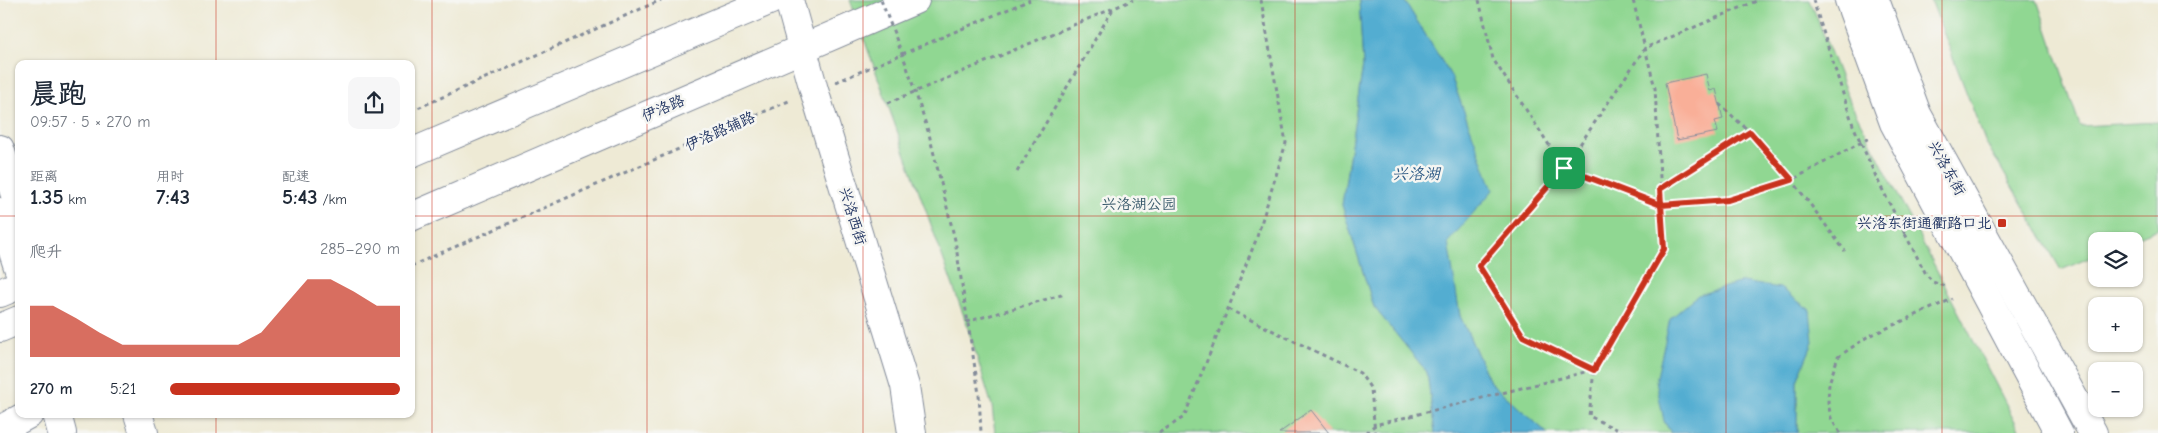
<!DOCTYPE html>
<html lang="zh">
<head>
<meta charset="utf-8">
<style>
  :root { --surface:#fff; --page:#f6f6f7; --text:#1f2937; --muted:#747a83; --accent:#c8321e }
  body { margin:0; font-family:"Comic Neue","LXGW WenKai TC",sans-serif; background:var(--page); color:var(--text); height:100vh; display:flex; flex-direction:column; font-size:19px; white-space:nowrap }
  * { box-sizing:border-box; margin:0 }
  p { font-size:16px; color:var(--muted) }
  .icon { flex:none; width:28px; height:28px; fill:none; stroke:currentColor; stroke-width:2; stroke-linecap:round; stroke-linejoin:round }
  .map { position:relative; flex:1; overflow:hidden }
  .details { position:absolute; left:15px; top:60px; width:400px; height:358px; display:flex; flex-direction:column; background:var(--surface); border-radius:10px; box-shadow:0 1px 4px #0004 }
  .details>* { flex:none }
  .controls { position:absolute; left:2088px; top:232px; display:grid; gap:10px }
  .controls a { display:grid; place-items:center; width:55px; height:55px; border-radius:10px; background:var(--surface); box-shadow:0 1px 4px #0004; font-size:25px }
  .pin { position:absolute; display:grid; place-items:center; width:42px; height:42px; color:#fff; margin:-21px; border-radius:10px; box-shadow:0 2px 8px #0006 }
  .round { display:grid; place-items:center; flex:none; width:52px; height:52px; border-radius:10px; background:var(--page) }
  .summary { display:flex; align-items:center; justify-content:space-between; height:85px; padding:0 15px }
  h1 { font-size:28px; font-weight:800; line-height:38px }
  .stats { display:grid; grid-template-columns:repeat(3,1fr); gap:8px; height:85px; padding:5px 15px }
  .stats div { display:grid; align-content:center }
  .stats b { font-size:21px; font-weight:800 }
  .stats small { font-size:14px; font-weight:400 }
  .stats p { font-size:14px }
  .chart { height:140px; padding:10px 15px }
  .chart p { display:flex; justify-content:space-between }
  .chart svg { width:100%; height:90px; margin-top:5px; fill:var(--accent); opacity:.7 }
  ul { padding:0 15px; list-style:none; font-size:16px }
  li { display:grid; grid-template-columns:80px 60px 1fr; align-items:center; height:38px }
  li i { height:12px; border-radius:6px; background:var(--accent) }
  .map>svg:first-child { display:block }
  .green { fill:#90d792; stroke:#568378 }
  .water { fill:#53add1; stroke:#376e98 }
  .building { fill:#f9af98 }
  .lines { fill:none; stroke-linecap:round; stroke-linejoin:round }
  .tertiary-casing { stroke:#848c9a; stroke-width:30 }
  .secondary-casing { stroke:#848c9a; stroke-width:30 }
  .primary-casing { stroke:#848c9a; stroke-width:30 }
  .path { stroke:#848c9a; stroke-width:3; stroke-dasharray:4 4; stroke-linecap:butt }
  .tertiary { stroke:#fff; stroke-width:28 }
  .secondary { stroke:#fff; stroke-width:28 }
  .primary { stroke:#fff; stroke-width:28 }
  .path-bridge { stroke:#848c9a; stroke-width:3; stroke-dasharray:4 4; stroke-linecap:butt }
  .route-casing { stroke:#fff; stroke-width:10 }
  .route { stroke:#c8321e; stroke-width:6 }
  .grid { fill:none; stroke:#c8321e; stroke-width:1; stroke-opacity:0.55 }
  .poi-dot { fill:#c8321e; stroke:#f6f6f2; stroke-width:2 }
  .labels { text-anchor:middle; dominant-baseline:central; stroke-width:5; stroke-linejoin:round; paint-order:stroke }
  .street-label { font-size:15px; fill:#1b2f5e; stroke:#f6f6f2 }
  .park-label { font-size:15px; fill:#38596b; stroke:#f6f6f2 }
  .poi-label { font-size:15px; fill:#1b2f5e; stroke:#f6f6f2; text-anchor:end }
  .water-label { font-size:16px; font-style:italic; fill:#2f5b86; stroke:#f6f6f2 }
</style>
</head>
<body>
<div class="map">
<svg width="2158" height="433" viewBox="0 0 2158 433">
  <rect width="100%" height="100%" fill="#f6f6f2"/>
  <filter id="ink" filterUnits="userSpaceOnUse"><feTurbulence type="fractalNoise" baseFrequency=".02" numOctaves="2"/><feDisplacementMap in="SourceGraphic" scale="10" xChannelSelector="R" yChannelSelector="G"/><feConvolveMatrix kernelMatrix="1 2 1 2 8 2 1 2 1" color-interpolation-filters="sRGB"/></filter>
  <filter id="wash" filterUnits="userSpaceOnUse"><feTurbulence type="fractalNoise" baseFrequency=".0096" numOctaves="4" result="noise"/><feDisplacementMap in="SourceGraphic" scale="20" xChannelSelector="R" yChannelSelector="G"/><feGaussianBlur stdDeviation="1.12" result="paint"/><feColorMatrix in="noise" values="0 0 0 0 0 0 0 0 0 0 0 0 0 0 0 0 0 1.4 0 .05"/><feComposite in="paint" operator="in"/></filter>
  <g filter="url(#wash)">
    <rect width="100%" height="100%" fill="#eeead5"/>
    <!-- green -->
    <g class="green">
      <polygon points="850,0 1359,0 1363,65 1342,205 1374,307 1427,372 1435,433 995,433 992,406 966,322"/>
      <polygon points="1404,0 1810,0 1851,104 2021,433 1797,433 1797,381 1813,342 1664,421 1671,433 1547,433 1490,382 1460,316 1447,242 1492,190 1451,76"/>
      <polygon points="1931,0 2037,0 2080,126 2158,122 2158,229 2129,241 2096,241 2096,255 2061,270 1985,141"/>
    </g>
    <!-- water -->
    <g class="water">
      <polygon points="1359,0 1404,0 1451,76 1493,190 1448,242 1460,316 1490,382 1547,433 1435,433 1427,372 1374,307 1342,205 1363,65"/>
      <polygon points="1742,282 1780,288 1810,310 1813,342 1797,381 1797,433 1671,433 1664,421 1656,381 1670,319 1698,295"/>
    </g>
    <g id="blocks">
      <!-- building -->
      <g class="building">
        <polygon points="1706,74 1710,91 1716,89 1723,119 1715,121 1718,132 1677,140 1665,83"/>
        <polygon points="1311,410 1329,433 1279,433"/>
      </g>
    </g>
  </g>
  <g filter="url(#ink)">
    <use href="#blocks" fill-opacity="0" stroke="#848c9a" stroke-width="1"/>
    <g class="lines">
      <!-- tertiary casing -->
      <g class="tertiary-casing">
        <g id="tertiary">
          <polyline points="789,0 814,90 905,386 912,433"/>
          <polyline points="1849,0 1894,123 2059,433"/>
          <polyline points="1875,0 1917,114 2093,433"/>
        </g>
      </g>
      <!-- secondary casing -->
      <g class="secondary-casing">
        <g id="secondary">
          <polyline points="0,149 19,207"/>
          <polyline points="0,212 19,270"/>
          <polyline points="0,293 19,285"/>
          <polyline points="57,414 62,433"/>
          <polyline points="138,414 144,433"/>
        </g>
      </g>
      <!-- primary casing -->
      <g class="primary-casing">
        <g id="primary">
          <polyline points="411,153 771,0"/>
          <polyline points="411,217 915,0"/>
          <polyline points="0,328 19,320"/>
          <polyline points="0,430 29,414"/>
        </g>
      </g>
      <!-- path -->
      <g class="path">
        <polyline points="1479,0 1493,59 1564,168 1661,205 1728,200 1792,180 1869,138"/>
        <polyline points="836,82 1030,0"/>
        <polyline points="888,103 1133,0"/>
        <polyline points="1719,104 1750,132"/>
        <polyline points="411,111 661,0"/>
        <polyline points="1017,172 1113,9"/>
        <polyline points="1661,188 1750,132 1792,180 1845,251"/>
        <polyline points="1905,234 1926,274 1933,282 1945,286"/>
        <polyline points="411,266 791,100"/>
        <polyline points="1228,309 1360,373 1371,389 1375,433"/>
        <polyline points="966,322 1065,294"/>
        <polyline points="1594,370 1523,336 1479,266 1564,168 1645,48 1759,0"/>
        <polyline points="1159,433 1184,417 1256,240 1286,143 1261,0"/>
        <polyline points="1366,433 1375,425 1593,370"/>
        <polyline points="1624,433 1589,416 1594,370 1664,249 1655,88 1633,0"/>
        <polyline points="1840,433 1831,418 1828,402 1829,383 1838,357 1867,337 1952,299"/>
      </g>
      <!-- tertiary -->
      <use href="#tertiary" class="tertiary"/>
      <!-- secondary -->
      <use href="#secondary" class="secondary"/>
      <!-- primary -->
      <use href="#primary" class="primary"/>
      <!-- path-bridge -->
      <g class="path-bridge">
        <polyline points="881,0 906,64 929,134 955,240 979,394 981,433"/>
        <polyline points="1813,0 1853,125 1877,179 1905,234"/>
      </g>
    </g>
  </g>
  <g class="lines" filter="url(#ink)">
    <!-- route casing -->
    <g class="route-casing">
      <polyline id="route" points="1564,168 1479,266 1523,336 1594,370 1664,249 1660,189 1750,132 1792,180 1728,200 1661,205 1564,168"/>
    </g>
    <!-- route -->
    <use href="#route" class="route"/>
  </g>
  <!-- grid -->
  <path class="grid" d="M216 0V64M432 0V433M647 0V433M863 0V433M1079 0V433M1295 0V433M1511 0V433M1726 0V433M1942 0V433M0 216H19M411 216H2158M216 414V433"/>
  <!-- markers -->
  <rect class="poi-dot" x="1997" y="218" width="10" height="10" rx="2.5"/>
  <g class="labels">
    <!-- street labels -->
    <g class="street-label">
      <text transform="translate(663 108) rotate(-23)">伊洛路</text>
      <text transform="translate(720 131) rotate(-24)">伊洛路辅路</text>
      <text transform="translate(1947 168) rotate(61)">兴洛东街</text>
      <text transform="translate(853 216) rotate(73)">兴洛西街</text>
    </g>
    <!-- park labels -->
    <g class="park-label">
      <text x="1139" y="204">兴洛湖公园</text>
    </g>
    <!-- poi labels -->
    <g class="poi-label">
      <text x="1992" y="223">兴洛东街通衢路口北</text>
    </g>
    <!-- water labels -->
    <g class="water-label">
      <text x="1416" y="174">兴洛湖</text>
    </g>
  </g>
</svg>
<div class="controls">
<a><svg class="icon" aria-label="layers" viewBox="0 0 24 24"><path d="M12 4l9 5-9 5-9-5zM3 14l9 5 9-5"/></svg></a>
<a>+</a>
<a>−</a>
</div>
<div class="pin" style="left:1564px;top:168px;background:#1e9e55"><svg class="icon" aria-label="arrive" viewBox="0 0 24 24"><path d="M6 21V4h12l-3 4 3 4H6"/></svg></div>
<section class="details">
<div class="summary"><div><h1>晨跑</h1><p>09:57 · 5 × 270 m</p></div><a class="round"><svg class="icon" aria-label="share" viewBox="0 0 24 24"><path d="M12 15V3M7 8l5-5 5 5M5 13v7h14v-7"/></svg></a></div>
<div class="stats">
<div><p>距离</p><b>1.35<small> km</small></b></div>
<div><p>用时</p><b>7:43</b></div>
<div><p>配速</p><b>5:43<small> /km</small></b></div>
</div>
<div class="chart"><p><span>爬升</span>285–290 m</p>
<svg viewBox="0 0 160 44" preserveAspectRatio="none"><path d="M0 44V19L10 19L20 25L30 32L40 38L50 38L60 38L70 38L80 38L90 38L100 32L110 19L120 6L130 6L140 12L150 19L160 19V44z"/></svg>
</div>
<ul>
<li><b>270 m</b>5:21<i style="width:100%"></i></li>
</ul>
</section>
</div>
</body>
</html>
